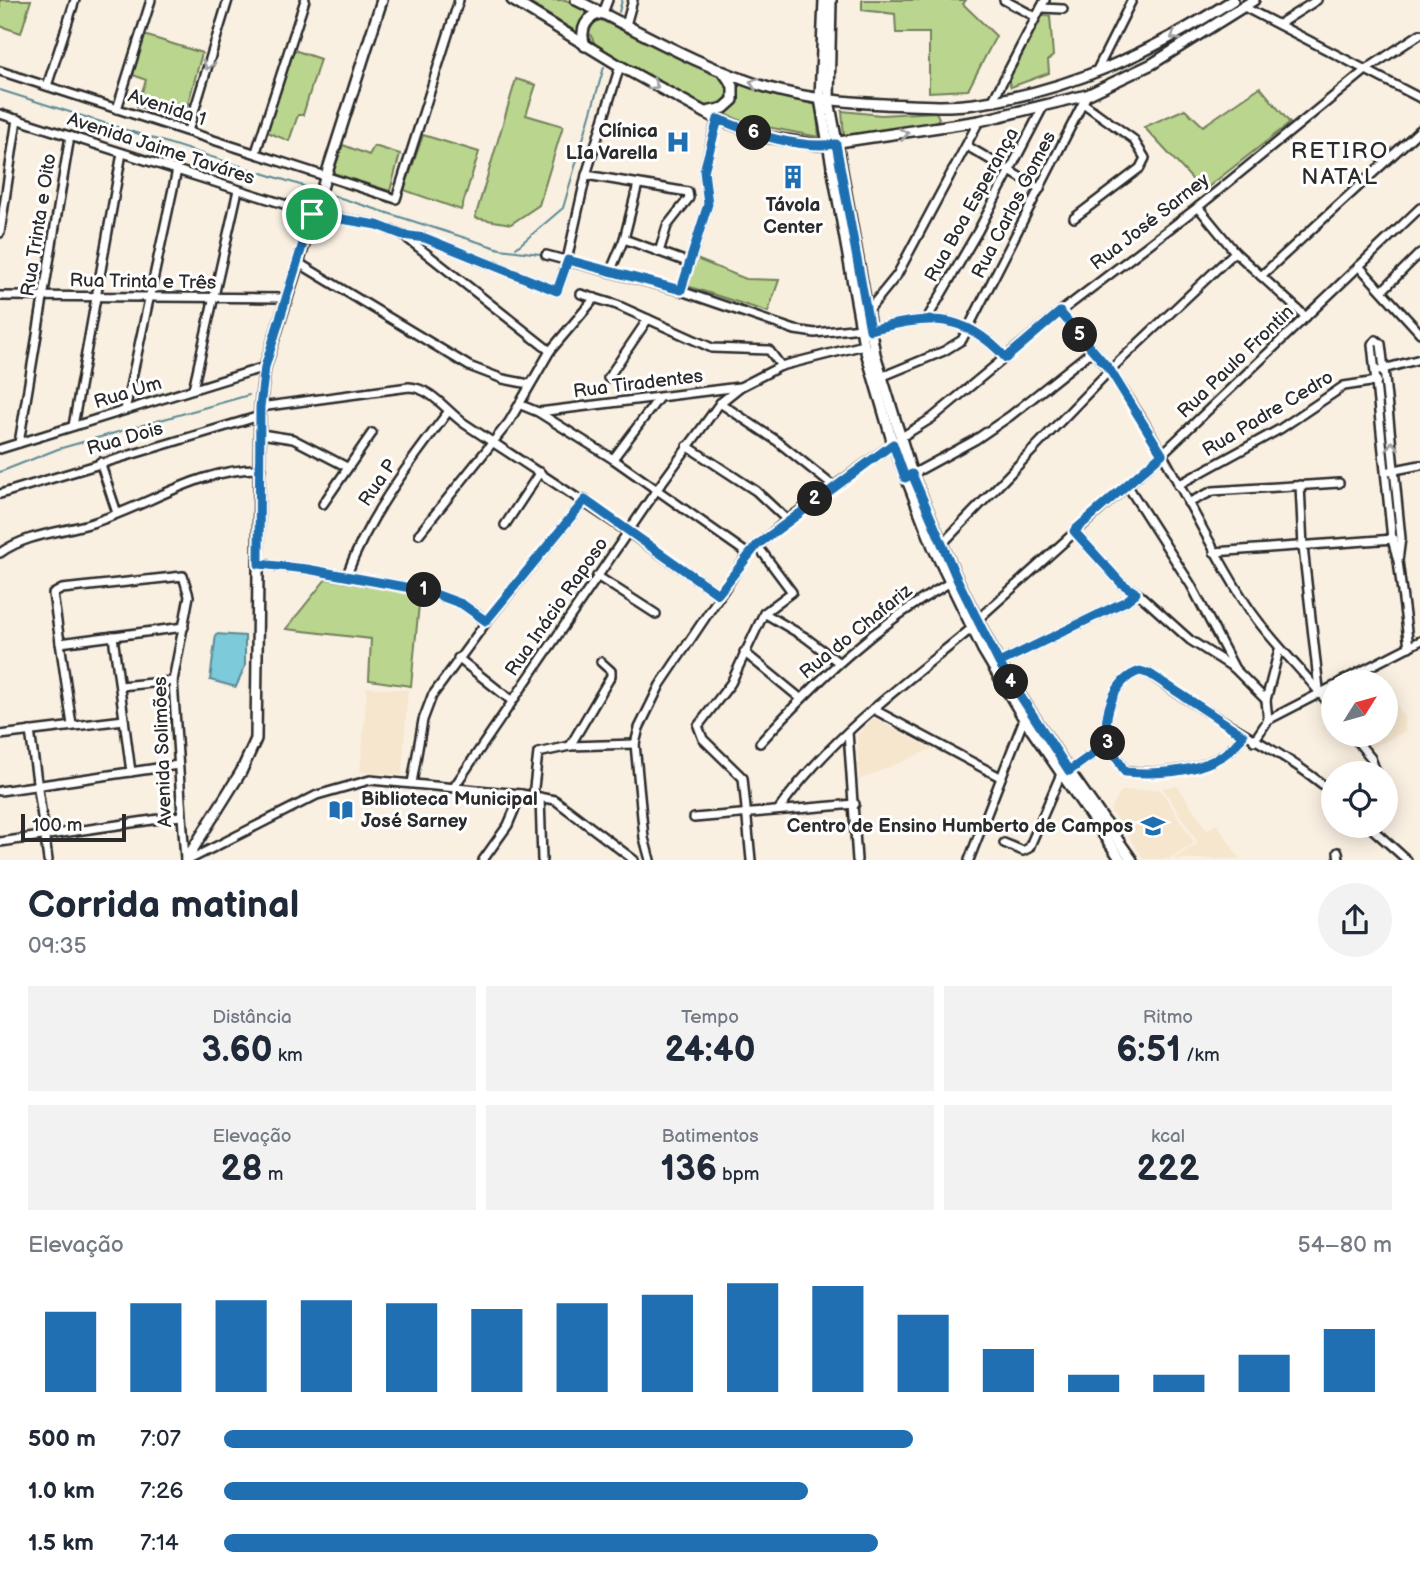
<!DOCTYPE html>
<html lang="pt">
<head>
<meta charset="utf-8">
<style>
  :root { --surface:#fff; --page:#f2f2f3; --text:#1f2937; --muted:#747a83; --accent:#1f6fb2 }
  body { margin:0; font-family:"Balsamiq Sans",sans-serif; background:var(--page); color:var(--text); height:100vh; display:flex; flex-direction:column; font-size:26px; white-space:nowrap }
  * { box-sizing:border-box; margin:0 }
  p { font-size:23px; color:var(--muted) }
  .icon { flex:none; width:38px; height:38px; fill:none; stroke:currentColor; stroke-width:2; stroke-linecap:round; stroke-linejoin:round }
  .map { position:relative; height:860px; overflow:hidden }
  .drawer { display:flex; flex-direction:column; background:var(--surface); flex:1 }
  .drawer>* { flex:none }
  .needle { width:46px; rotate:53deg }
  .controls { position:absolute; left:1321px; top:670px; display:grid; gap:14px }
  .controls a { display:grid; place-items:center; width:77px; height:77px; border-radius:50%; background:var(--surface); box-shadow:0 4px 18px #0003; font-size:35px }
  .scale { position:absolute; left:21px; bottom:18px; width:105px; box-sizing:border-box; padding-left:7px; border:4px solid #2b2b2b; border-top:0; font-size:19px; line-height:24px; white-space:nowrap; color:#2b2b2b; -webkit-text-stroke:5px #fff; paint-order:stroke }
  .pin { position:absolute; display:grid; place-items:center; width:60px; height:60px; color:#fff; margin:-30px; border:4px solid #fff; border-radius:50%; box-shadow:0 2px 7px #0007 }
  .km { position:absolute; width:35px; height:35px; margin:-18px; border-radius:50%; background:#222; color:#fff; font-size:19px; line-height:35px; text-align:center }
  .round { display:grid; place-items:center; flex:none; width:74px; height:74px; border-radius:37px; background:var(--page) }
  .summary { display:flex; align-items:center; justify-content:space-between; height:119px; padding:0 28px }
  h1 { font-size:38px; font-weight:600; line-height:52px }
  .stats { display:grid; grid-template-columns:repeat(3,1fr); gap:10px; height:119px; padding:7px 28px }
  .stats div { display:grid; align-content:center; border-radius:0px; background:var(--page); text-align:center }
  .stats b { font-size:35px; font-weight:600 }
  .stats small { font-size:19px; font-weight:400 }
  .stats p { font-size:19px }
  .chart { height:196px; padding:14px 28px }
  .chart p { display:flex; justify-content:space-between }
  .chart svg { width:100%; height:126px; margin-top:7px; stroke:var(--accent); stroke-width:6 }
  ul { padding:0 28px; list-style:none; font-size:23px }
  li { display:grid; grid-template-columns:112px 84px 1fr; align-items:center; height:52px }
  li i { height:18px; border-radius:9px; background:var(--accent) }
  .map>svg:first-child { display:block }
  .built { fill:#f6e6ce }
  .green { fill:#bad58d; stroke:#72805c; stroke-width:2 }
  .water { fill:#7ccada; stroke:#5c8a94; stroke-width:2 }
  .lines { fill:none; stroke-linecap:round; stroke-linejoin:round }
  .stream { stroke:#5c8a94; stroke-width:2 }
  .minor-casing { stroke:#2b2b2b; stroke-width:12 }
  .major-casing { stroke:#2b2b2b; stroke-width:14 }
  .minor { stroke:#fff; stroke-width:7 }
  .major { stroke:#fff; stroke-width:9 }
  .oneway { stroke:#a0a0a0 }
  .route-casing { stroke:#fff; stroke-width:14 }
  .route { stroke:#1f6fb2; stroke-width:9 }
  .labels { text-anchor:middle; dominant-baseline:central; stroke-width:6; stroke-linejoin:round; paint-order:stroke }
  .street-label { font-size:19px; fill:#2b2b2b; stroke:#fff }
  .poi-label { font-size:19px; font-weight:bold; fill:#2b2b2b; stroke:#fff; text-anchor:end }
  .quarter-label { font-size:23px; letter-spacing:2px; fill:#2b2b2b; stroke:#fff }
</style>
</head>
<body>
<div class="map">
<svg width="1420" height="860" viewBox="0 0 1420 860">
  <rect width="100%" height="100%" fill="#faf0e2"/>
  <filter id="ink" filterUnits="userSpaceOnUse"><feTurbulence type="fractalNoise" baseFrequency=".0143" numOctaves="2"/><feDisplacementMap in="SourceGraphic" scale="14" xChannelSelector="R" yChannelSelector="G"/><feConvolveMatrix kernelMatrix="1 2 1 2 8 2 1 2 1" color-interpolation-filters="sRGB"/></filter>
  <g filter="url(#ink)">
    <!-- built -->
    <g class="built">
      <polygon points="1386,686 1404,717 1406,731 1368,750 1354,735 1386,735"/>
      <polygon points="367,687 408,690 402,775 360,772"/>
      <polygon points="874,718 932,749 859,780 857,735"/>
      <polygon points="1178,786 1207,830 1217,824 1240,859 1173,859 1198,843 1162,787"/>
      <polygon points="1160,789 1195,843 1169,859 1144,859 1110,810 1121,791"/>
    </g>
    <!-- green -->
    <g class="green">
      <polygon points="0,0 31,0 21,33 0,26"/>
      <polygon points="525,0 566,0 591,13 580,34"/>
      <polygon points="862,0 966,0 963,4 996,36 968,90 929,92 929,33 896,33 895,14 862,10"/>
      <polygon points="1041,15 1050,16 1053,56 1048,60 1049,73 1011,87 1008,80"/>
      <polygon points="597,18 716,75 729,86 731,95 725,103 703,106 596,46 589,32"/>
      <polygon points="144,35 202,53 183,122 137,106 146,80 133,75"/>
      <polygon points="294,50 320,59 303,115 298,115 289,141 267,132"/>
      <polygon points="516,79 536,85 526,115 563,126 539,205 511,224 475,218"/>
      <polygon points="737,82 816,105 819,137 746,123 723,113 737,99"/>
      <polygon points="1260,87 1290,123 1203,191 1144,127 1185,109 1203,126"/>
      <polygon points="842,111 881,115 936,112 939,118 936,122 844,136"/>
      <polygon points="423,135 479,152 461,210 404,190"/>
      <polygon points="343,145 369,155 374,146 400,154 390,191 333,173"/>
      <polygon points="694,258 746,279 779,280 768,312 687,286"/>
      <polygon points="326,579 420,594 411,686 369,680 371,639 286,629"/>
    </g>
    <!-- water -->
    <polygon class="water" points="216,634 245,636 245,666 236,687 210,680"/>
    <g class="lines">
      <!-- stream -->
      <g class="stream">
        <polyline points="619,12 622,0"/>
        <polyline points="0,90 316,190"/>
        <polyline points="325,193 500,249 540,254"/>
        <polyline points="516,248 563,208 604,67"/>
        <polyline points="0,472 58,449 249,395"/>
      </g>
      <!-- minor casing -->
      <g class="minor-casing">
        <g id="minor">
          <polyline points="1004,0 1036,17"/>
          <polyline points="1244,7 1420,98"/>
          <polyline points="1041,8 1063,9"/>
          <polyline points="603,13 608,0"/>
          <polyline points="1279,24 1317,0"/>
          <polyline points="626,25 633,0"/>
          <polyline points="0,71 396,199 459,0"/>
          <polyline points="1096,72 1132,0"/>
          <polyline points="47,86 75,0"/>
          <polyline points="993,100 1045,0"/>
          <polyline points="117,109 151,0"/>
          <polyline points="0,114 312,213 377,225 403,235 550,351"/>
          <polyline points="188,131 228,0"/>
          <polyline points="967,146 1040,189"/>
          <polyline points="256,152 305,0"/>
          <polyline points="586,175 688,192 689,198 667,226 659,252"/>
          <polyline points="1198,207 1235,252 1306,317"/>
          <polyline points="1074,218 1140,168 1145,158 1133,139 1083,103"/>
          <polyline points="0,233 17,119"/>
          <polyline points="403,235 425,238 557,291 568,260"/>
          <polyline points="624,239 690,263"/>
          <polyline points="546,255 681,291 795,330 815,333 861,328"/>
          <polyline points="567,260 586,175 620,66"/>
          <polyline points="297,262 469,366 503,379 529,384"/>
          <polyline points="1359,266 1420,333"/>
          <polyline points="611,270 624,239 638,184"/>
          <polyline points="1261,276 1420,130"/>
          <polyline points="1383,290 1420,253"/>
          <polyline points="681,291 708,204 704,171 717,119"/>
          <polyline points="581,294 617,305 712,348 769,350 781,366"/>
          <polyline points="0,296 286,298"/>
          <path d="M1060 312C1076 331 1093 349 1108 369 1163 441 1197 528 1246 604 1271 643 1307 673 1334 711"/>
          <polyline points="866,313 897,275 979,121"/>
          <polyline points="928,317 978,231 1043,107"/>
          <path d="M870 330C927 316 962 310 1006 358"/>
          <polyline points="1380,370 1420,359"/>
          <polyline points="881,377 944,351 962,340 1087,95"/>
          <polyline points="608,378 648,319"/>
          <polyline points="193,389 238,190"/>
          <polyline points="720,403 777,441 833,486"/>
          <polyline points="521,405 538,412 613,459 748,554"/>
          <path d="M260 407 409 387C432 388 447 412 465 424 550 480 635 535 718 594"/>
          <polyline points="125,410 177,170"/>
          <polyline points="539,412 739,387"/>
          <polyline points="73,426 122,153"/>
          <polyline points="261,434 293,439 347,467"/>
          <polyline points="900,438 932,418 1060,312 1198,207 1367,69 1420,34"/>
          <polyline points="19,443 70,136"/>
          <polyline points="687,446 756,491 787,520"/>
          <polyline points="0,449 265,367"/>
          <polyline points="613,459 658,399"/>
          <polyline points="100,462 117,513"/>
          <polyline points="1390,471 1420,465"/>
          <polyline points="909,476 975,440 1010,416 1093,350"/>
          <polyline points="1127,485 1191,585 1235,669 1266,700"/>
          <polyline points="1178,485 1280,429 1344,386 1377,381"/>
          <polyline points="1300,485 1303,547 1319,689"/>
          <polyline points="0,494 260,416"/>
          <polyline points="1188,503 1213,491 1339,483"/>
          <polyline points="323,504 372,433"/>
          <polyline points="505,525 540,472"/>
          <polyline points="1074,531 1121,583 1141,596 1190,640 1234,668"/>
          <polyline points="419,534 509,422 550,351 595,298"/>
          <polyline points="942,544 1110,370 1235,252"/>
          <polyline points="1214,552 1394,539"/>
          <path d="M0 553C29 533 60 533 92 523 150 505 199 468 261 469"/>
          <polyline points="1398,561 1401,538 1384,369 1381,344 1376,340 1372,344 1392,539 1398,561 1409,647"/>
          <polyline points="259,564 307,569 427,591 462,604 487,621"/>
          <polyline points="597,576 656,614"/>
          <path d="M346 577C369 515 408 465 448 412"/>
          <polyline points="764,613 805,637 838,662"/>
          <polyline points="977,620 1162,454 1420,208"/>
          <polyline points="113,636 131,772"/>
          <polyline points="60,643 184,627"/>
          <polyline points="744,652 800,698"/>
          <polyline points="458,658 512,701"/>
          <polyline points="999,663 1126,601 1136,593"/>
          <polyline points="1340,682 1420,641"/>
          <polyline points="120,686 173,681"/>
          <polyline points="873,709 1000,777"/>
          <polyline points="1268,720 1266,700 1279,650"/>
          <polyline points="72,725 53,594 62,589 183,576 189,596 173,681 185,860"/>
          <polyline points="30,731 48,860"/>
          <polyline points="848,732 857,860"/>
          <polyline points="0,735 124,720"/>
          <polyline points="1352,735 1371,758 1377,774"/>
          <polyline points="1254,741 1268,720 1334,686"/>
          <path d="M760 743C816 681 876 624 949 583"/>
          <path d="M1108 743 1125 771C1165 775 1221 771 1243 735"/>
          <polyline points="570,746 611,676 611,671 601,662"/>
          <path d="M1069 771 1108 743C1102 717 1113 679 1140 671L1150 674C1208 718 1279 746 1334 794"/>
          <polyline points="412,783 423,720 432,696 487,621 585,500"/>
          <polyline points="454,787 658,488 720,403 740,387 781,366 864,345"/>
          <polyline points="0,791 178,765"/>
          <polyline points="533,796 538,753 570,746 635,744"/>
          <polyline points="540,797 542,860"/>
          <path d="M779 809C830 737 904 684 972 628"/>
          <polyline points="694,818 855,804"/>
          <polyline points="1369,826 1407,860"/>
          <polyline points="0,842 180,816"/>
          <polyline points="1004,843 1023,851 1029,848 1061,774"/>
          <polyline points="1338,852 1339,860"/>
          <polyline points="189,860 317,795 370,780 521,794 555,800 634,860"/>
          <polyline points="483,860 508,825 521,794"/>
          <polyline points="650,860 644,838 635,744 639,728 660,685 748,554 787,520 893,444"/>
          <polyline points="751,860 743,778 703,739 698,726 731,683 764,613 792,592 757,545"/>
          <polyline points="969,860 1024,719"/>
        </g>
      </g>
      <!-- major casing -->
      <g class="major-casing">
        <g id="major">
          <polyline points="512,0 620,66 717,119 767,137 819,145 979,121 1087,95 1152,64 1254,0"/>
          <path d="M576 0C639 31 702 68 769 88 807 99 845 102 884 104 914 105 944 108 974 104 1068 92 1154 51 1233 0"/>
          <polyline points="824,0 820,99 864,345 893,444 934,549 983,650 1024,719 1121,860"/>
          <polyline points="831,0 829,100 837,143 875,354 912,474 957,579 999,663 1069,771 1132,860"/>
          <path d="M585 46C579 29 586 16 603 13"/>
          <polyline points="707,112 724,108 733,100 733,86 724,73"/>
          <polyline points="186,860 241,772 256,739 260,407 265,367 382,0"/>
        </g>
      </g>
      <!-- minor -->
      <use href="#minor" class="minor"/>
      <!-- major -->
      <use href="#major" class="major"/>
    </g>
    <!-- one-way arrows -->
    <defs><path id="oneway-chevron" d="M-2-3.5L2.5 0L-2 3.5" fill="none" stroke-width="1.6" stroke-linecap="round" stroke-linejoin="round" transform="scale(1.75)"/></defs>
    <g class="oneway">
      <use href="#oneway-chevron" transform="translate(1175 36) rotate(150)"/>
      <use href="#oneway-chevron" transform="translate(208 65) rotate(107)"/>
      <use href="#oneway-chevron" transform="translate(754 83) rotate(-160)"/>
      <use href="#oneway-chevron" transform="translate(654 85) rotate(28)"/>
      <use href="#oneway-chevron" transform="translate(904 134) rotate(-10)"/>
      <use href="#oneway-chevron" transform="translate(1392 446) rotate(-95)"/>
    </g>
  </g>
  <g class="lines" filter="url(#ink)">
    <!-- route casing -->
    <g class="route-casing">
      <path id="route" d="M312 214 265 367 260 407 259 564 307 569 427 591 462 604 486 621 585 500 718 594 757 545 893 444 905 478 912 474 957 579 999 663 1069 771 1108 743 1125 772C1165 775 1220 772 1243 735L1150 674 1140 671C1113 679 1102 717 1108 743L1069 771 999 663 1126 601 1136 593 1121 583 1074 531 1162 454 1110 370 1060 312 1006 358C962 310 927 316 870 330L836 144C796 149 755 134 718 119L704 171 708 204 681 290 568 260 557 291 425 238 403 235 377 225 312 214"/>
    </g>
    <!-- route -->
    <use href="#route" class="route"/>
  </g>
  <!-- icons -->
  <defs>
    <g id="hospital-bare" transform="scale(1.89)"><path d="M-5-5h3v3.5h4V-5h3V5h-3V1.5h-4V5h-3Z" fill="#1f6fb2" stroke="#fff" stroke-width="2.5" paint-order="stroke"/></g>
    <g id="building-bare" transform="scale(1.89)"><path d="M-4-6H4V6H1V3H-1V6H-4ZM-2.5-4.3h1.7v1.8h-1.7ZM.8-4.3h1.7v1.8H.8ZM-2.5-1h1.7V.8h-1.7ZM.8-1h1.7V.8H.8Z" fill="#1f6fb2" stroke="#fff" stroke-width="2.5" paint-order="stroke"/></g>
    <g id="library-bare" transform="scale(1.89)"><path d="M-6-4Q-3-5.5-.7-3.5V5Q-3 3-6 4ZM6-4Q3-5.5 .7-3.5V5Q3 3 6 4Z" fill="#1f6fb2" stroke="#fff" stroke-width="2.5" paint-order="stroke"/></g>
    <g id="school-bare" transform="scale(1.89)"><path d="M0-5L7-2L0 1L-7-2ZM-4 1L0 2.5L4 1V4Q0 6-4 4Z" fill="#1f6fb2" stroke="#fff" stroke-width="2.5" paint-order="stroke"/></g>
  </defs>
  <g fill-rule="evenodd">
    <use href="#hospital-bare" x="678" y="142"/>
    <use href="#building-bare" x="793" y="177"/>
    <use href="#library-bare" x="341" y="810"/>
    <use href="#school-bare" x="1153" y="826"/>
  </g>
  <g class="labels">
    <!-- street labels -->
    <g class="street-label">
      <text transform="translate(167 108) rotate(18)">Avenida 1</text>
      <text transform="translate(161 149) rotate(18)">Avenida Jaime Taváres</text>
      <text transform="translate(972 205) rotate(-61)">Rua Boa Esperança</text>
      <text transform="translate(1014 205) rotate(-63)">Rua Carlos Gomes</text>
      <text transform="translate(1150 222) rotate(-38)">Rua José Sarney</text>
      <text transform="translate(39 225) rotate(-81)">Rua Trinta e Oito</text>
      <text transform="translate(143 282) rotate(1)">Rua Trinta e Três</text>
      <text transform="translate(1236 362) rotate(-44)">Rua Paulo Frontin</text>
      <text transform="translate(638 384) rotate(-7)">Rua Tiradentes</text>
      <text transform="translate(128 393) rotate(-17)">Rua Um</text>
      <text transform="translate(1268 414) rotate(-31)">Rua Padre Cedro</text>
      <text transform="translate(125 439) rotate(-16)">Rua Dois</text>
      <text transform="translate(378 483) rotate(-56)">Rua P</text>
      <text transform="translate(557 607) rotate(-55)">Rua Inácio Raposo</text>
      <text transform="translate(856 632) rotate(-39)">Rua do Chafariz</text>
      <text transform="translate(163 752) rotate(-92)">Avenida Solimões</text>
    </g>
    <!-- poi labels -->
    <g class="poi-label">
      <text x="658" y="131">Clínica<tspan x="658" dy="22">LIa Varella</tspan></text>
      <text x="793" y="205" text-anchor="middle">Távola<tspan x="793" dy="22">Center</tspan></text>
      <text x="361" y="799" text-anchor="start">Biblioteca Municipal<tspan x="361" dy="22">José Sarney</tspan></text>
      <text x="1133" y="826">Centro de Ensino Humberto de Campos</text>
    </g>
    <!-- quarter labels -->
    <g class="quarter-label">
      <text x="1340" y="151">RETIRO<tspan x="1340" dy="26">NATAL</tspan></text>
    </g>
  </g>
</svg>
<div class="controls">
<a><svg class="needle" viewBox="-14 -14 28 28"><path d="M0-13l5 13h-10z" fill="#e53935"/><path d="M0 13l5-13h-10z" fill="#747a83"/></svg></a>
<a><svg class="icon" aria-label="locate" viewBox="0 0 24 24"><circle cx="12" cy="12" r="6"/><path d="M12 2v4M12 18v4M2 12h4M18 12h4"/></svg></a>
</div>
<div class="scale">100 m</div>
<div class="pin" style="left:312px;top:214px;background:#1e9e55"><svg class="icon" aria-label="arrive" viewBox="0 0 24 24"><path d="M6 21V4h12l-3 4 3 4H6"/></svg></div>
<b class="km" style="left:424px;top:590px">1</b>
<b class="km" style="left:815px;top:499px">2</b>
<b class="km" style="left:1108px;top:743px">3</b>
<b class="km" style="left:1011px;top:682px">4</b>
<b class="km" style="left:1080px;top:335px">5</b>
<b class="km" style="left:754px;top:133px">6</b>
</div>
<section class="drawer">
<div class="summary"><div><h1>Corrida matinal</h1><p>09:35</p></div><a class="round"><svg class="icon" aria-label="share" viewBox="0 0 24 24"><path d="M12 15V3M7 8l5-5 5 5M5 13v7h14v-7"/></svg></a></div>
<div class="stats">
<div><p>Distância</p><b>3.60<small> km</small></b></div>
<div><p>Tempo</p><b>24:40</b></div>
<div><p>Ritmo</p><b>6:51<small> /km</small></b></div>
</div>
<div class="stats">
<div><p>Elevação</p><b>28<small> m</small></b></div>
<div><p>Batimentos</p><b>136<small> bpm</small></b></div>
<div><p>kcal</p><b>222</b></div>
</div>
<div class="chart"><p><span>Elevação</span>54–80 m</p>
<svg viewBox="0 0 160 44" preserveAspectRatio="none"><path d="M5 44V16M15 44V13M25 44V12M35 44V12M45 44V13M55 44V15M65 44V13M75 44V10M85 44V6M95 44V7M105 44V17M115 44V29M125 44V38M135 44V38M145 44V31M155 44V22"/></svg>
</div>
<ul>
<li><b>500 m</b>7:07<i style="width:59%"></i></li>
<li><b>1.0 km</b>7:26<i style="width:50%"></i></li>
<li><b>1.5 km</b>7:14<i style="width:56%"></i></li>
</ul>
</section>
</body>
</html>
